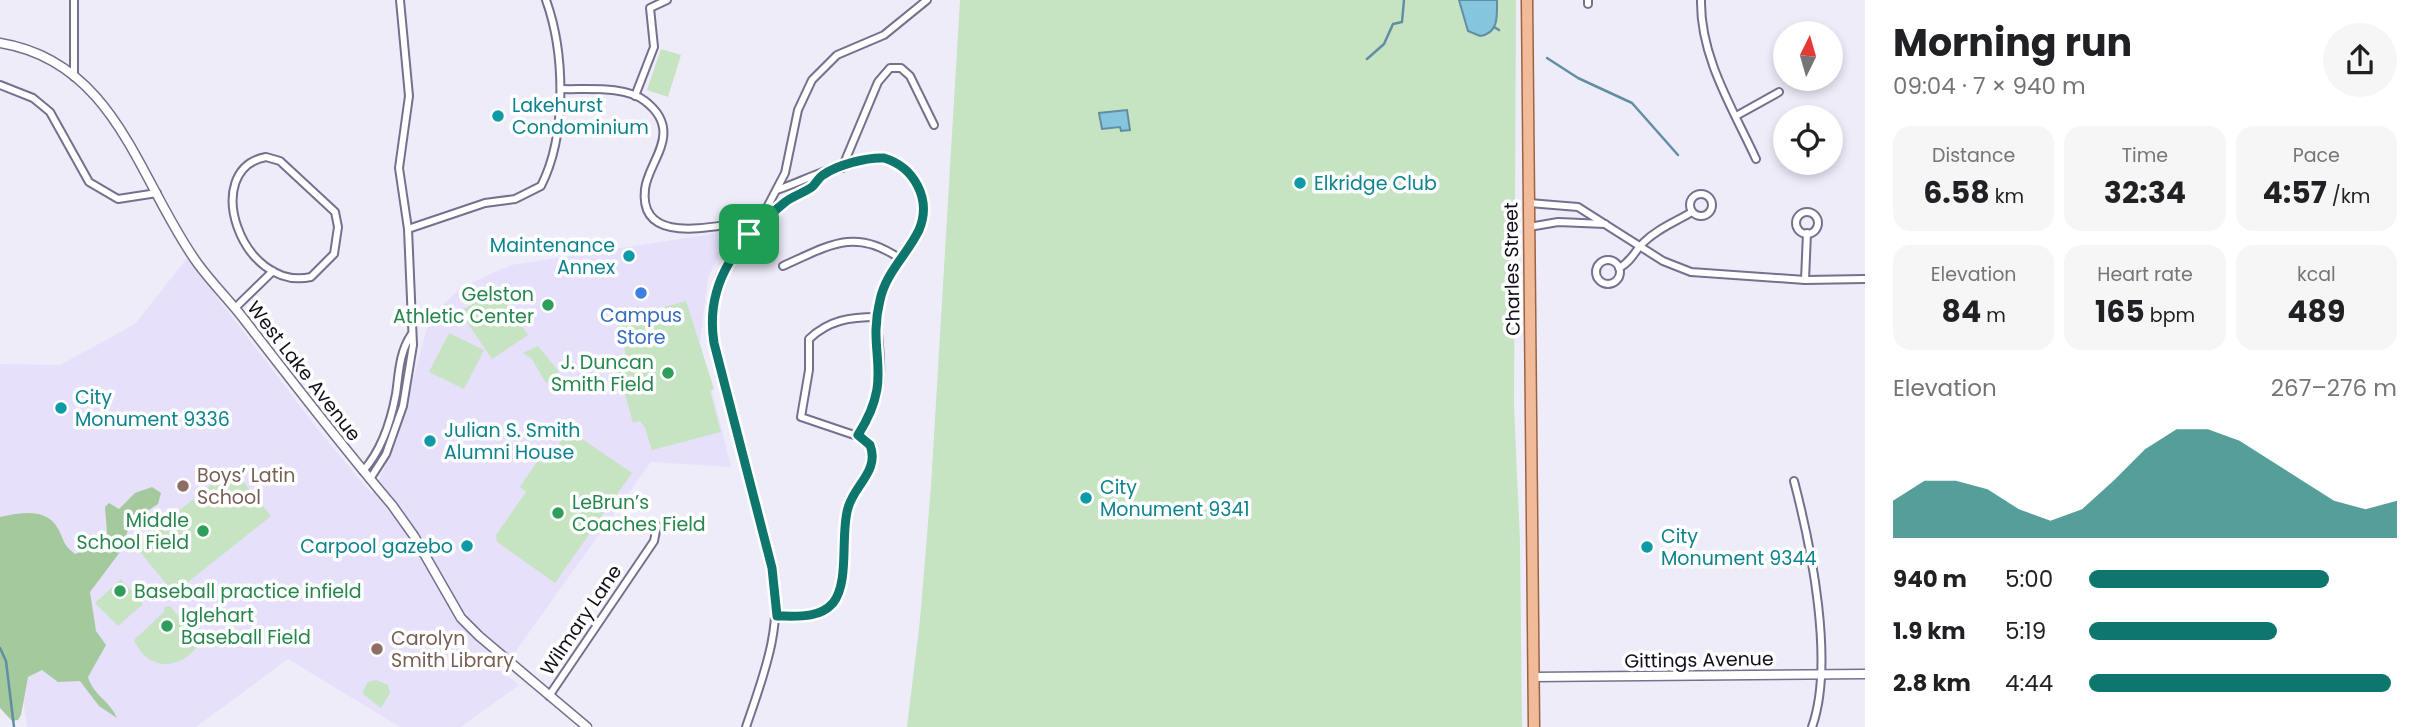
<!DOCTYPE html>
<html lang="en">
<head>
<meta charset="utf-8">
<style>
  :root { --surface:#fff; --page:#f6f6f6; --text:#202124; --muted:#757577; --accent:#0f766e }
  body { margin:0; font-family:Poppins,sans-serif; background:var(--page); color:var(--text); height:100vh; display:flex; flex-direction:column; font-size:26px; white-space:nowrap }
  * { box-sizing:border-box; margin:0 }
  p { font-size:23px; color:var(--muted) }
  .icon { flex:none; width:38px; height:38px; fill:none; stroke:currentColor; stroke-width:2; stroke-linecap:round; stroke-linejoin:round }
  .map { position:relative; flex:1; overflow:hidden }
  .panel { display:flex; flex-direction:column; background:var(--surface); width:560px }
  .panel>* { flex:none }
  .needle { width:46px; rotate:5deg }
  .fabs { position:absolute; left:1773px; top:21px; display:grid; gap:14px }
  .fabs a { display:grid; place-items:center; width:70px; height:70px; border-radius:50%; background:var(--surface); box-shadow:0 4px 10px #0003; font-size:35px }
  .pin { position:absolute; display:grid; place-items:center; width:60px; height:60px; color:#fff; margin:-30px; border-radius:14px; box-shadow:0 4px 10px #0006 }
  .round { display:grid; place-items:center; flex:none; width:74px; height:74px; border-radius:37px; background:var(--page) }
  .overview { display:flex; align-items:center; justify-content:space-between; height:119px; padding:0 28px }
  h1 { font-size:38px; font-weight:700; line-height:52px }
  .figures { display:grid; grid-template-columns:repeat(3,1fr); gap:10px; height:119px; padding:7px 28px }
  .figures div { display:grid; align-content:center; border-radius:18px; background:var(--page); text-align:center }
  .figures b { font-size:30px; font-weight:700 }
  .figures small { font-size:19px; font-weight:400 }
  .figures p { font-size:19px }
  .chart { height:196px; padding:14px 28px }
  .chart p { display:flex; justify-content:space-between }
  .chart svg { width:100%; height:126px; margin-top:7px; fill:var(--accent); opacity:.7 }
  ul { padding:0 28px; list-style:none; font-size:23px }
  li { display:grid; grid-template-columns:112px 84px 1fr; align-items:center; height:52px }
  li i { height:18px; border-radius:9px; background:var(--accent) }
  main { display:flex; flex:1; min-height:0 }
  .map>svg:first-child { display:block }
  .built { fill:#e6e0fa }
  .green { fill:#c6e3c2 }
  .forest { fill:#a3c99d }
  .water { fill:#85c5de; stroke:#628ea4; stroke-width:2 }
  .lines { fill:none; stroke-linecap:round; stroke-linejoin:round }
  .stream { stroke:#628ea4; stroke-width:2.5 }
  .minor-casing { stroke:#766f8e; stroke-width:10 }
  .tertiary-casing { stroke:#766f8e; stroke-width:11 }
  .primary-casing { stroke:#9d6241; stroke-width:13 }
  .minor { stroke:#fff; stroke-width:6 }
  .tertiary { stroke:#fff; stroke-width:8 }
  .primary { stroke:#f1bb99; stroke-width:10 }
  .route-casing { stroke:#fff; stroke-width:14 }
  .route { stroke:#0f766e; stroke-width:9 }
  .culture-dot { fill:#0f9aa8; stroke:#fff; stroke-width:2.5 }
  .shop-dot { fill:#3f7fe0; stroke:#fff; stroke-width:2.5 }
  .leisure-dot { fill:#2e9e5b; stroke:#fff; stroke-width:2.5 }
  .education-dot { fill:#8d6e63; stroke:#fff; stroke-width:2.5 }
  .labels { text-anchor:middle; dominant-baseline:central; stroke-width:7; stroke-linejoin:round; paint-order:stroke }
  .culture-label { font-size:19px; fill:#0d838f; stroke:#fff; text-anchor:start }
  .street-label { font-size:19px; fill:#120f1b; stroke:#fff }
  .leisure-label { font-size:19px; fill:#27864d; stroke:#fff; text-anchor:end }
  .shop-label { font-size:19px; fill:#366cbe; stroke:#fff }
  .education-label { font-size:19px; fill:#785e54; stroke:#fff; text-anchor:start }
</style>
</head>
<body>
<main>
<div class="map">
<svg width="1865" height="727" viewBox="0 0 1865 727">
  <rect width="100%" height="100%" fill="#efecfa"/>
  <!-- built -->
  <polygon class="built" points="731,231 708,278 700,342 731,467 651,462 511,658 503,672 519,685 461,727 400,727 288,659 196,727 27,727 15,644 0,642 0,364 60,365 135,324 187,258 320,432 372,494 398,438 426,331 439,308 462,287 511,265"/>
  <!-- green -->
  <g class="green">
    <polygon points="960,0 1516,0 1514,406 1520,542 1522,727 907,727 920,620 931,486"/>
    <polygon points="661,49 681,55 668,97 647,90"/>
    <polygon points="496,288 528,335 492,359 460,312"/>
    <polygon points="686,301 714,389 710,391 721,432 652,450 645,428 640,421 633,423 615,358 626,355 618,320"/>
    <polygon points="449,333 484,350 464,389 429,372"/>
    <polygon points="538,346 559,372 546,383 532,359 523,353"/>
    <polygon points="569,430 632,473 555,583 497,542 496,535 526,492 520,487 538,460 545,464"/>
    <polygon points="232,468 271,516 174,593 135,546"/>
    <polygon points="121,579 143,604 118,626 95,603"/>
    <path d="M170 606 200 643C182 670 148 673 134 640L164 612 165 607Z"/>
    <polygon points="376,680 388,685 390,693 381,708 362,693 368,682"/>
  </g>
  <!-- forest -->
  <path class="forest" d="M152 487 161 493 158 504 130 522 123 548 90 592 96 631 106 645 88 677C93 695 110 701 117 718L99 706 80 681 58 682 42 670 28 677 21 715 18 720 12 721 0 708V517C18 513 45 507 57 527 65 540 61 543 75 554L90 549 101 553 108 545 105 507 109 503 119 509 135 493Z"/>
  <!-- water -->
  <g class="water">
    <path d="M1459 0H1497C1497 16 1499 33 1480 36L1468 31Z"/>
    <polygon points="1127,110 1130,130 1121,131 1120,127 1102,129 1099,113"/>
  </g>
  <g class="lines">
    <!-- stream -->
    <g class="stream">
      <polyline points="1494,27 1499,30"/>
      <polyline points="1547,58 1578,78 1632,103 1678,155"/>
      <polyline points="1367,59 1384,44 1393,24 1402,22 1404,0"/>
      <polyline points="0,648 6,661 14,727"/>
    </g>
    <!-- minor casing -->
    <g class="minor-casing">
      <g id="minor">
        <polyline points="1588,0 1588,4"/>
        <path d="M1701 0C1700 57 1733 109 1756 159"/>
        <polyline points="74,77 74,0"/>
        <polyline points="0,85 33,98 50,112 89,182 118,199 157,193"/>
        <path d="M561 89C586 90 624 85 645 101 685 132 648 161 645 189 639 242 703 228 732 224L749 234"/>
        <polyline points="635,96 654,47 650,8 667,0"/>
        <polyline points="1736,116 1779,92"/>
        <path d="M266 157 280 161 335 212 338 227 334 254 311 277C241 292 200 169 266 157Z"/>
        <polyline points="842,168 878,82 890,68 901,68 910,76 934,125"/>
        <path d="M777 190C816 177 892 132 917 183 924 197 925 216 919 230 907 256 886 272 880 300 873 329 884 357 879 386 877 404 868 420 858 435"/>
        <circle cx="1701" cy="205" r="11"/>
        <polyline points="1529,203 1578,207 1663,261 1691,272 1805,280 1865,279"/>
        <circle cx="1807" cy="223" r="11"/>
        <path d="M763 218C774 213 813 185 821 176"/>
        <polyline points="1529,227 1558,222 1605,224"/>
        <path d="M408 229 485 203 515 199 541 186C567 135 565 53 546 0"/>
        <circle cx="1608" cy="272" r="12"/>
        <path d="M783 266C828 246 854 227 899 258"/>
        <path d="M1619 268C1632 261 1633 253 1643 243 1657 229 1675 222 1692 212"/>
        <polyline points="1805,280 1807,233"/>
        <polyline points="235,308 273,271"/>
        <path d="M363 471C381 451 391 421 396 394 399 374 399 353 411 335"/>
        <polyline points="370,479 386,454 403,406 413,345 408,229 399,168 409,96 400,0"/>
        <path d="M1794 481C1811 546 1835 663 1812 727"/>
        <path d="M777 616C796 616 820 619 833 603 856 576 831 519 864 478 874 466 876 453 866 439L801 417 809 370V339C829 320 850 317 877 317"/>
        <polyline points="549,696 654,541 657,526"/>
        <path d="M746 727C764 674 784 625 772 568L714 343 712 315 720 276 729 260 761 219 785 173 798 110 812 80 837 55 884 35 927 0"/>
      </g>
    </g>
    <!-- tertiary casing -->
    <g class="tertiary-casing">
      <g id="tertiary">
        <path d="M0 43C117 62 139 183 198 264 212 283 228 299 243 318 292 381 340 444 392 505L414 536 461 618 479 636 587 727"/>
        <polyline points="1533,677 1865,674"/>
      </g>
    </g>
    <!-- primary casing -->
    <g class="primary-casing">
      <polyline id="primary" points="1527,0 1534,727"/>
    </g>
    <!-- minor -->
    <use href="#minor" class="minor"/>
    <!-- tertiary -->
    <use href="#tertiary" class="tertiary"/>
    <!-- primary -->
    <use href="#primary" class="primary"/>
  </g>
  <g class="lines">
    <!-- route casing -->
    <g class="route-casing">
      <path id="route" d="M884 158C914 167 932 199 919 230 907 255 886 272 880 300 866 356 896 375 858 435L870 445C880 471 854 485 848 508 840 534 850 582 833 603 819 619 796 616 777 616L772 568 714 343C704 281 740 239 784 203 792 196 804 193 812 187 816 184 818 178 823 175 837 165 867 157 884 158Z"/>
    </g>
    <!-- route -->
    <use href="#route" class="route"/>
  </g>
  <!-- markers -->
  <g class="culture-dot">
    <circle cx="498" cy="116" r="7"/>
    <circle cx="1300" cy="183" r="7"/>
    <circle cx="629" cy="256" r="7"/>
    <circle cx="61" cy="408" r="7"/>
    <circle cx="430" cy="441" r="7"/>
    <circle cx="1086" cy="498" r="7"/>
    <circle cx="467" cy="546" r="7"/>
    <circle cx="1647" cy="547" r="7"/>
  </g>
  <circle class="shop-dot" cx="641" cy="293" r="7"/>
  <g class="leisure-dot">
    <circle cx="548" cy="305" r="7"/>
    <circle cx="668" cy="373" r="7"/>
    <circle cx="558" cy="513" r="7"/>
    <circle cx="203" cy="531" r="7"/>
    <circle cx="120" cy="591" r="7"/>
    <circle cx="167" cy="626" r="7"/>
  </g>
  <g class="education-dot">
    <circle cx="183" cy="486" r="7"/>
    <circle cx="377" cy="649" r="7"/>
  </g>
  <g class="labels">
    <!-- culture labels -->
    <g class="culture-label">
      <text x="512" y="105">Lakehurst<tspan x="512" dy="22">Condominium</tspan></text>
      <text x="1314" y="183">Elkridge Club</text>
      <text x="615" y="245" text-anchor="end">Maintenance<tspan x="615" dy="22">Annex</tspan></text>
      <text x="75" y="397">City<tspan x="75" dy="22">Monument 9336</tspan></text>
      <text x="444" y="430">Julian S. Smith<tspan x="444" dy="22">Alumni House</tspan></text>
      <text x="1100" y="487">City<tspan x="1100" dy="22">Monument 9341</tspan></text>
      <text x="1661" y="536">City<tspan x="1661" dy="22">Monument 9344</tspan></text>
      <text x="453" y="546" text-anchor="end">Carpool gazebo</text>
    </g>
    <!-- street labels -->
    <g class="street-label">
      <text transform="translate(1512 269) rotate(-91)">Charles Street</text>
      <text transform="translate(304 371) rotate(52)">West Lake Avenue</text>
      <text transform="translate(581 620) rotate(-56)">Wilmary Lane</text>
      <text transform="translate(1699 660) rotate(-1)">Gittings Avenue</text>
    </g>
    <!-- leisure labels -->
    <g class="leisure-label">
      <text x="534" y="294">Gelston<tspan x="534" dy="22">Athletic Center</tspan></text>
      <text x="654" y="362">J. Duncan<tspan x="654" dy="22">Smith Field</tspan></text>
      <text x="572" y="502" text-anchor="start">LeBrun’s<tspan x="572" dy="22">Coaches Field</tspan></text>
      <text x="189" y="520">Middle<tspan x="189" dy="22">School Field</tspan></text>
      <text x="134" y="591" text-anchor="start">Baseball practice infield</text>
      <text x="181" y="615" text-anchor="start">Iglehart<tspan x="181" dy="22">Baseball Field</tspan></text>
    </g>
    <!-- shop labels -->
    <g class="shop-label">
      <text x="641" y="315">Campus<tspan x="641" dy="22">Store</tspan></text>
    </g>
    <!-- education labels -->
    <g class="education-label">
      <text x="197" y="475">Boys’ Latin<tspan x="197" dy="22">School</tspan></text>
      <text x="391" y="638">Carolyn<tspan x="391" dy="22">Smith Library</tspan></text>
    </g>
  </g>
</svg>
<div class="fabs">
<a><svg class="needle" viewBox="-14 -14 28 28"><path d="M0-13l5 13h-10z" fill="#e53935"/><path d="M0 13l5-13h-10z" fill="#757577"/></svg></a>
<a><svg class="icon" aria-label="locate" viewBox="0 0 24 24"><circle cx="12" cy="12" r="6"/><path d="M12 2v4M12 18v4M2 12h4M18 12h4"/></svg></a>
</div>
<div class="pin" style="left:749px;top:234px;background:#1e9e55"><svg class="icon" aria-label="arrive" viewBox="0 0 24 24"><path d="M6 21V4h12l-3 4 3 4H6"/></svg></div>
</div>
<section class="panel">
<div class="overview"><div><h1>Morning run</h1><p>09:04 · 7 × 940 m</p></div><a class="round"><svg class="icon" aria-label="share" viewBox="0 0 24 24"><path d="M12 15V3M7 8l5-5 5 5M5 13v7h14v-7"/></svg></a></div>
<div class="figures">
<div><p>Distance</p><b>6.58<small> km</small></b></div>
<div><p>Time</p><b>32:34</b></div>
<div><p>Pace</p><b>4:57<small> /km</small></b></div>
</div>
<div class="figures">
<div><p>Elevation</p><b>84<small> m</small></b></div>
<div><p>Heart rate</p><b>165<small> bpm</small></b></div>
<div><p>kcal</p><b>489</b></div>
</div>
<div class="chart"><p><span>Elevation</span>267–276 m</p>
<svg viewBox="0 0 160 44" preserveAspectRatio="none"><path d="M0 44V31L10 24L20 24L30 27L40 34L50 38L60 34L70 24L80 13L90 6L100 6L110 10L120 17L130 24L140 31L150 34L160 31V44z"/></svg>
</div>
<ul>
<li><b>940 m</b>5:00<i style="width:78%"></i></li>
<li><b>1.9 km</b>5:19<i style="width:61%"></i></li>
<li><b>2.8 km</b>4:44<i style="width:98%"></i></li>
</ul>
</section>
</main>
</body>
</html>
